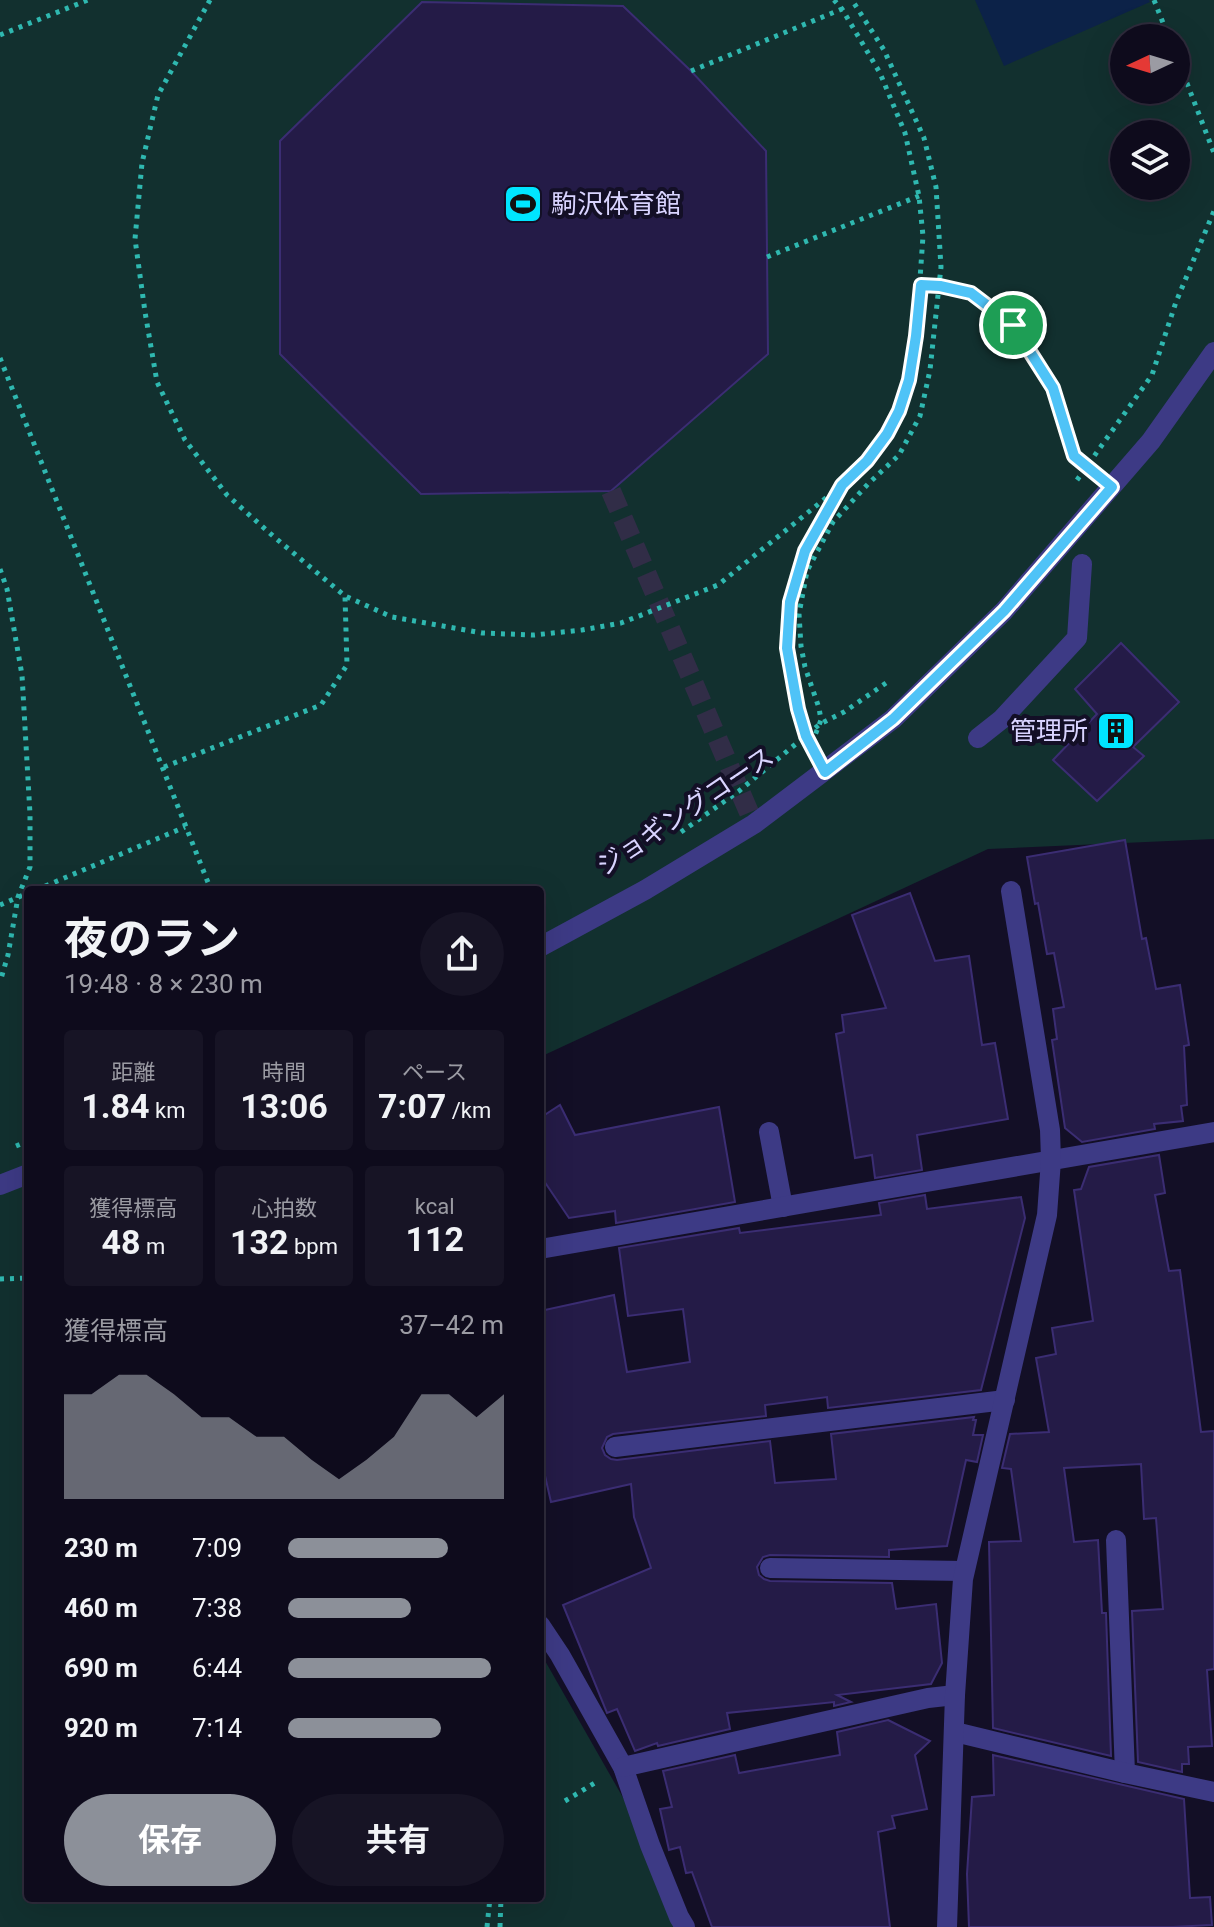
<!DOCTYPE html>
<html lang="ja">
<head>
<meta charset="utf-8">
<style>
  :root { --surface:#0e0b1c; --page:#171425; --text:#f1f3f6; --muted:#9b9ba3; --line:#2e2b3b; --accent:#8c9099 }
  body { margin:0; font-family:Roboto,"Noto Sans JP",sans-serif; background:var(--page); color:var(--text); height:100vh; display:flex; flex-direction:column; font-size:30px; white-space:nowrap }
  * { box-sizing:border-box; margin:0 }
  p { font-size:26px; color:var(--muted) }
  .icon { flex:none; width:44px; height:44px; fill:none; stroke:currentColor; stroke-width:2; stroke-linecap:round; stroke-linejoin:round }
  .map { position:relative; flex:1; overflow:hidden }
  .panel { position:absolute; left:24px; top:886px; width:520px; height:1016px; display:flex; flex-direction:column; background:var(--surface); border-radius:8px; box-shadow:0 8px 32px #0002,0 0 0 2px var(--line) }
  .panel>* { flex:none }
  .needle { width:52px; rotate:266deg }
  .tools { position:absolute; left:1110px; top:24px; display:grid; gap:16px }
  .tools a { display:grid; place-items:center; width:80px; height:80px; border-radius:50%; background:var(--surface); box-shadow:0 8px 32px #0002,0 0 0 2px var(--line); font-size:40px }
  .pin { position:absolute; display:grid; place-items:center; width:68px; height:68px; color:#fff; margin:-34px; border:4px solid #fff; border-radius:50%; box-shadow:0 2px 8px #0007 }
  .round { display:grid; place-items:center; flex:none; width:84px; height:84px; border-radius:42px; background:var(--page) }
  .summary { display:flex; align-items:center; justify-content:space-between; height:136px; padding:0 40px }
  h1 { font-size:44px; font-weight:700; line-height:60px }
  .figures { display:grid; grid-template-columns:repeat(3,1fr); gap:12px; height:136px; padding:8px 40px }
  .figures div { display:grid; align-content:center; border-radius:8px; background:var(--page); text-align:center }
  .figures b { font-size:34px; font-weight:700 }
  .figures small { font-size:22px; font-weight:400 }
  .figures p { font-size:22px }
  .chart { height:224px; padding:16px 40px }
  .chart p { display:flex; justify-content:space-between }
  .chart svg { width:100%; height:144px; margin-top:8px; fill:var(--accent); opacity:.7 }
  .primary-button { display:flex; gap:16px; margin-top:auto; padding:16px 40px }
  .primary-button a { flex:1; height:92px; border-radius:48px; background:var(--accent); color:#fff; font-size:32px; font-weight:700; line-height:92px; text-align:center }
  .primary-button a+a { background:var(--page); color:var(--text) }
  ul { padding:0 40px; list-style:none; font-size:26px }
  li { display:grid; grid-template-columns:128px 96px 1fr; align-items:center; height:60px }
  li i { height:20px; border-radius:10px; background:var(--accent) }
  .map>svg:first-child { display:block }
  .green { fill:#12302f; fill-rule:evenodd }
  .water { fill:#0c2248 }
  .building { fill:#241b47; stroke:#3b2d73; stroke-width:2 }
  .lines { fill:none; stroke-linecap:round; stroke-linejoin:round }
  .minor-tunnel { stroke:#312d47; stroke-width:20; stroke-dasharray:20 10; stroke-linecap:butt }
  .path { stroke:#2fb8b0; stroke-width:5; stroke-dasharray:4 6; stroke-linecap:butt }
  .minor { stroke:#3d3a85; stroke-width:20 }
  .route-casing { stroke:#fff; stroke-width:16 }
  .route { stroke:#4fc3f7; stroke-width:10 }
  .labels { text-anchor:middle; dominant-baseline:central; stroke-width:8; stroke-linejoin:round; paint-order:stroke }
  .poi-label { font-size:26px; fill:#d9d4ff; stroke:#130f26; text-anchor:start }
  .street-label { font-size:26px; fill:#d9d4ff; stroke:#130f26 }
</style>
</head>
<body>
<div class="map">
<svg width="1214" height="1927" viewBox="0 0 1214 1927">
  <rect width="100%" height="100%" fill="#130f26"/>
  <!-- green -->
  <path class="green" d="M0 0H1214V839L988 849 540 1057V890H28V1898H540V1652L650 1845 683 1927H0ZM1124 38H1176V90H1124ZM1124 134H1176V186H1124Z"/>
  <!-- water -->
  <polygon class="water" points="975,0 1149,0 1150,2 1004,66"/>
  <!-- building -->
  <g class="building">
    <polygon points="422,2 623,6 691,71 766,151 768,354 611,491 421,494 280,354 280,141"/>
    <polygon points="1121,643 1179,702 1133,747 1144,756 1097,801 1053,760 1097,714 1075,689"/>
    <polygon points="1125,840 1142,939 1146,938 1156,989 1180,985 1189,1045 1184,1046 1187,1105 1181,1106 1183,1121 1154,1124 1155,1129 1082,1142 1065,1128 1052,1040 1057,1039 1053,1009 1064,1007 1054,953 1047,954 1038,903 1035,904 1027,857"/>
    <polygon points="910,893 935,961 969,956 982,1045 995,1043 1008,1119 917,1135 922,1170 875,1178 872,1155 855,1158 836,1034 844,1032 842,1015 886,1008 852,915"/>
    <polygon points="560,1105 575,1135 719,1107 735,1202 616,1223 615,1211 569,1218 540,1175 540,1118"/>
    <polygon points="1159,1155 1165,1193 1155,1195 1169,1271 1180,1270 1201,1432 1214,1431 1214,1669 1207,1670 1212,1746 1188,1747 1189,1764 1182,1764 1182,1772 1138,1762 1132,1611 1163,1609 1156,1518 1144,1519 1141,1464 1064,1468 1074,1542 1098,1540 1102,1613 1106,1613 1111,1756 993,1728 989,1542 1021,1541 1011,1469 1002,1468 1010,1434 1049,1432 1036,1358 1056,1354 1052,1328 1093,1321 1074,1190 1081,1189 1089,1167"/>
    <polygon points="925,1195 927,1209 1021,1197 1025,1218 981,1390 828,1408 827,1397 765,1405 766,1416 613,1434 607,1437 602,1448 605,1455 611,1459 617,1460 770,1441 775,1483 836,1479 831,1434 974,1417 973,1420 976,1420 973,1435 983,1435 977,1462 966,1460 947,1546 889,1550 889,1557 770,1555 763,1557 757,1567 759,1575 764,1579 770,1581 892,1583 896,1609 936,1604 942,1663 931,1684 837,1695 851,1702 834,1706 834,1702 727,1713 730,1729 658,1746 657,1743 635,1751 617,1709 607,1713 563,1605 651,1568 634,1517 631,1484 551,1502 540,1454 540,1311 614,1295 627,1372 690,1362 683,1309 628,1316 619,1248 739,1228 740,1233 881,1215 879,1203"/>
    <polygon points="888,1720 930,1741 915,1755 927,1809 892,1816 895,1828 878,1832 890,1927 712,1927 692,1872 686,1873 680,1847 669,1850 660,1809 672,1807 663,1771 735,1755 739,1773 840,1755 837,1732"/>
    <polygon points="993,1755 1184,1799 1190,1898 1210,1897 1212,1925 1172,1927 969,1927 967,1874 972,1797 994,1795"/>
  </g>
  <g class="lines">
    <!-- minor-tunnel -->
    <polyline class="minor-tunnel" points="611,491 754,824"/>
    <!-- path -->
    <g class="path">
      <polyline points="210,0 158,95 142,163 135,239 145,312 157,382 185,440 227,495 273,536 345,596 392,617 482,633 534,635 582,630 621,623 718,585 842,485"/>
      <polyline points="1154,0 1169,38"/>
      <polyline points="0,35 88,0"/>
      <polyline points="1176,55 1214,153"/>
      <polyline points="691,71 842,9"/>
      <polyline points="767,257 919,196"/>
      <polyline points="921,285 940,286 971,293 1013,325 1053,388 1074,456 1086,467"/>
      <polyline points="0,358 211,890"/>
      <polyline points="1077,480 1152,375 1176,302 1214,211"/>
      <polyline points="0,569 7,589 22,675 30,814 30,867 18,897 8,955 0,982"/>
      <polyline points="812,743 821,720 819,708 805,667 801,646 799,614 807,571 833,522 868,484 899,455 920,416 930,370 941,267 936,187 924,138 884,50 852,0"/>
      <polyline points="811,746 798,709 787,648 790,602 805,551 842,485 867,461 887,434 899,411 909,380 916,336 923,236 919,196 905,133 880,73 842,9 834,0"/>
      <polyline points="164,767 321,705 347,665 345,596"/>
      <polyline points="681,832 739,791 820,724 844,712 886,683"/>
      <polyline points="36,890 185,827"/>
      <polyline points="0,905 28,893"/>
      <polyline points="16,1146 28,1141"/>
      <polyline points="0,1279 28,1278"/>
      <polyline points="565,1801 598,1781"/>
      <polyline points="487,1927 490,1898"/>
      <polyline points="500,1927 501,1898"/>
    </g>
    <!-- minor -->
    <g class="minor">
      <polyline points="978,738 1002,719 1077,638 1082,564"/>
      <polyline points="540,947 645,890 754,824 893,719 1004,611 1151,441 1214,352"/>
      <polyline points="769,1132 783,1207"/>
      <polyline points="0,1185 28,1174"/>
      <polyline points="540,1249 1214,1132"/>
      <polyline points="615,1447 1005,1400"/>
      <polyline points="1116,1540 1125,1773"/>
      <polyline points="770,1568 964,1571"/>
      <polyline points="540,1625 560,1655 623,1767 650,1845 679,1917 685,1927"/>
      <polyline points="955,1732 1125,1773 1214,1792"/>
      <polyline points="623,1767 928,1698 955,1695"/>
      <polyline points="947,1927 955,1695 963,1579 1047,1215 1051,1160 1050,1130 1011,891"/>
    </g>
  </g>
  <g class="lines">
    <!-- route casing -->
    <g class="route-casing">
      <polygon id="route" points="921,285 940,286 971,293 1013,325 1053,388 1074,456 1112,487 1004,611 893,719 825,772 806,736 798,709 787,648 790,602 805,551 842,485 867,461 887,434 899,411 909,380 916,336"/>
    </g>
    <!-- route -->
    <use href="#route" class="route"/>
  </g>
  <!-- icons -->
  <defs>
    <g id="stadium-square" transform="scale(2)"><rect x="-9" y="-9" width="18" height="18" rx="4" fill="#00e5ff" stroke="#130f26"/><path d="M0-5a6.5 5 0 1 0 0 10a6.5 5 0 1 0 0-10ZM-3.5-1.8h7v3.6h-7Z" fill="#111"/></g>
    <g id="building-square" transform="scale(2)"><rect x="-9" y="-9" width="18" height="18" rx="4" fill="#00e5ff" stroke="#130f26"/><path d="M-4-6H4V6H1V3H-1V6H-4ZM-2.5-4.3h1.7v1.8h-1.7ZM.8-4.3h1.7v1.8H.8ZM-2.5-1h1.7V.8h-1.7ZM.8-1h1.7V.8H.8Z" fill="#111"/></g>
  </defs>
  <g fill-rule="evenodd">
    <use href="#stadium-square" x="523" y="204"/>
    <use href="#building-square" x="1116" y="731"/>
  </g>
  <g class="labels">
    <!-- poi labels -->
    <g class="poi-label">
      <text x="551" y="204">駒沢体育館</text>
      <text x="1088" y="731" text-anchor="end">管理所</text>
    </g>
    <!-- street labels -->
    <g class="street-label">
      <text transform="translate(685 811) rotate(-34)">ジョギングコース</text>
    </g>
  </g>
</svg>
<div class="tools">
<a><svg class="needle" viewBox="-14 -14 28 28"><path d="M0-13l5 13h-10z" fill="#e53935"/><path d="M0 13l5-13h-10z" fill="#9b9ba3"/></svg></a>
<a><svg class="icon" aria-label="layers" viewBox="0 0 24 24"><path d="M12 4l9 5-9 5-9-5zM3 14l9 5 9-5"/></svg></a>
</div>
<div class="pin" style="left:1013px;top:325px;background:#1e9e55"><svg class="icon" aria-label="arrive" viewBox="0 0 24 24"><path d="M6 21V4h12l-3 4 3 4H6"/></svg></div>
<section class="panel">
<div class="summary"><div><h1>夜のラン</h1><p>19:48 · 8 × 230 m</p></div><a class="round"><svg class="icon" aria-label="share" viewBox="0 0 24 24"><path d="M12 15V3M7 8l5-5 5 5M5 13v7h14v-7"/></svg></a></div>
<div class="figures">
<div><p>距離</p><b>1.84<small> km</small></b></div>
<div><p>時間</p><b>13:06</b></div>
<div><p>ペース</p><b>7:07<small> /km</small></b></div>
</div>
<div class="figures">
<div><p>獲得標高</p><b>48<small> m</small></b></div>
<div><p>心拍数</p><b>132<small> bpm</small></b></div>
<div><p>kcal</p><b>112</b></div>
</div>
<div class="chart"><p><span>獲得標高</span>37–42 m</p>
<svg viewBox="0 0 160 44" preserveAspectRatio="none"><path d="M0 44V12L10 12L20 6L30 6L40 12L50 19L60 19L70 25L80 25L90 32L100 38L110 32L120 25L130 12L140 12L150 19L160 12V44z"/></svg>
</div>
<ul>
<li><b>230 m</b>7:09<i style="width:74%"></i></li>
<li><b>460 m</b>7:38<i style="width:57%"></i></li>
<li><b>690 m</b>6:44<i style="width:94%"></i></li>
<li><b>920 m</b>7:14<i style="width:71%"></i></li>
</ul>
<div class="primary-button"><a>保存</a><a>共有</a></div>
</section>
</div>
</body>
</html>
